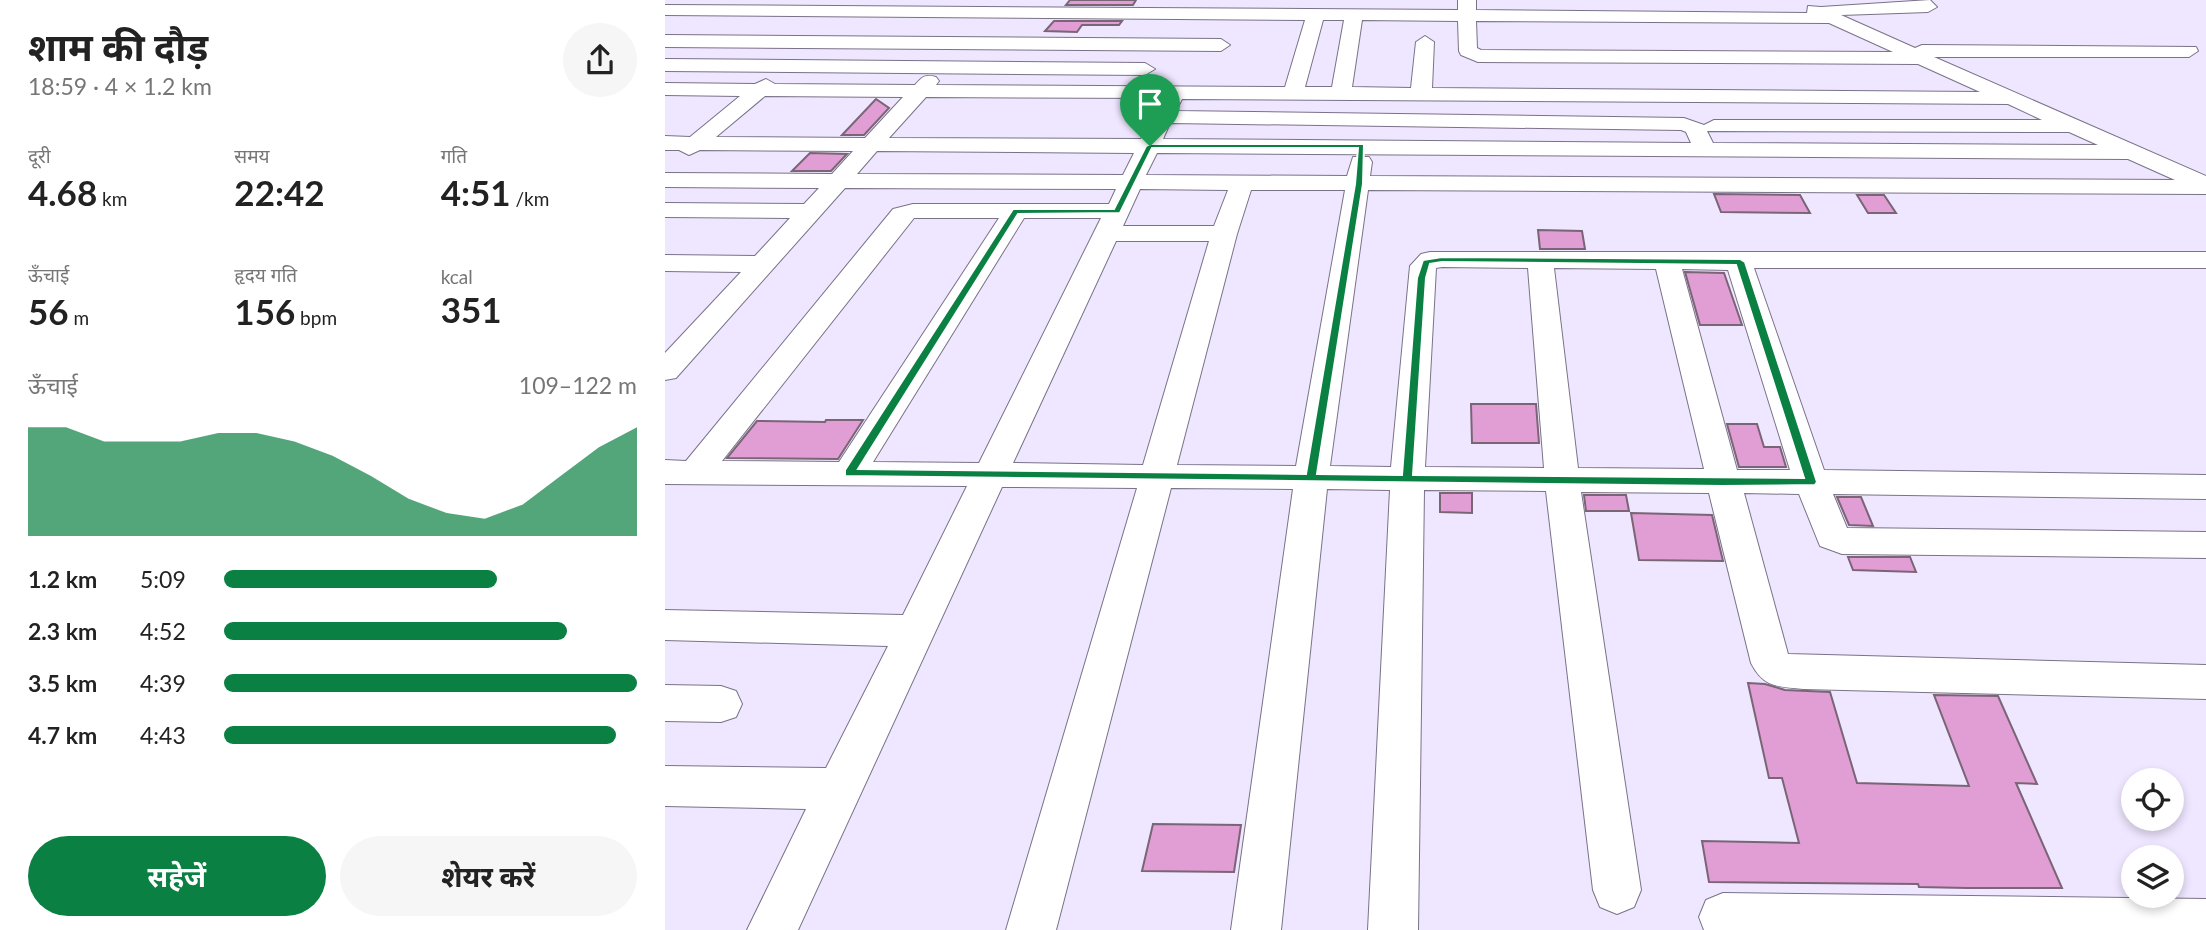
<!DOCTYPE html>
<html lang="hi">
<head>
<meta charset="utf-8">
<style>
  :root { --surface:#fff; --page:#f6f6f6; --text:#222; --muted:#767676; --accent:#0b8043 }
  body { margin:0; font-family:Lato,"Noto Sans Devanagari",sans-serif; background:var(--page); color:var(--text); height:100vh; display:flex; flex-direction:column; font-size:26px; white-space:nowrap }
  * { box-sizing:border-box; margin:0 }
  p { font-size:23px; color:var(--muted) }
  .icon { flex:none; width:38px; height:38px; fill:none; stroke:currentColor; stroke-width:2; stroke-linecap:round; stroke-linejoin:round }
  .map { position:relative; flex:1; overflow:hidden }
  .drawer { display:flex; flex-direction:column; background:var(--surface); width:665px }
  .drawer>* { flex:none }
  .controls { position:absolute; left:1456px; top:768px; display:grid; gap:14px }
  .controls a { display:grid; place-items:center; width:63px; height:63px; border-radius:50%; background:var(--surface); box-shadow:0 4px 10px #0003; font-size:35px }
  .pin { position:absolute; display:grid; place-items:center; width:60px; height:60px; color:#fff; margin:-72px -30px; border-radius:50% 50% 50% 0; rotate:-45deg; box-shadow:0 0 7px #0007 }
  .pin .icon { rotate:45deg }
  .round { display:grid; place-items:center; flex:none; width:74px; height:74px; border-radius:37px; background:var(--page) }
  .head { display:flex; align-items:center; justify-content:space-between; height:119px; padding:0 28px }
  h1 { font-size:38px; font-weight:700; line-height:52px }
  .stats { display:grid; grid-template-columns:repeat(3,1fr); gap:10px; height:119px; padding:7px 28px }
  .stats div { display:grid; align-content:center }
  .stats b { font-size:35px; font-weight:700 }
  .stats small { font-size:19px; font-weight:400 }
  .stats p { font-size:19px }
  .chart { height:196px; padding:14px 28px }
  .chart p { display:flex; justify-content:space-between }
  .chart svg { width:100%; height:126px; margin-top:7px; fill:var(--accent); opacity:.7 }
  .button { display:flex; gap:14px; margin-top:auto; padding:14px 28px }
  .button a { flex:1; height:80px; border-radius:42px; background:var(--accent); color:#fff; font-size:28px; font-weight:700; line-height:80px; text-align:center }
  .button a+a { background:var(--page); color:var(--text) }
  ul { padding:0 28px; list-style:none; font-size:23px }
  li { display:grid; grid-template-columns:112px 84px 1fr; align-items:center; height:52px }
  li i { height:18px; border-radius:9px; background:var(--accent) }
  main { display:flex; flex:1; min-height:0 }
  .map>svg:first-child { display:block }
  .building { fill:#e19ed4; stroke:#796575; stroke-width:2 }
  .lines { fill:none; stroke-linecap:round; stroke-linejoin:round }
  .minor-casing { stroke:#7a7287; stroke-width:2 }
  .minor { fill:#fff; fill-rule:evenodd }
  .route { fill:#0b8043; stroke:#fff; stroke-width:2; fill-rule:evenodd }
</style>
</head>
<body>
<main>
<section class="drawer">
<div class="head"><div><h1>शाम की दौड़</h1><p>18:59 · 4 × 1.2 km</p></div><a class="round"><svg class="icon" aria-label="share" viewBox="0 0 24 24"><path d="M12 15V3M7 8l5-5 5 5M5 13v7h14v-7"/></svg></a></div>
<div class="stats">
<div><p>दूरी</p><b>4.68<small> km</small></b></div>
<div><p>समय</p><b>22:42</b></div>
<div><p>गति</p><b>4:51<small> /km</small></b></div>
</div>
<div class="stats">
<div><p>ऊँचाई</p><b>56<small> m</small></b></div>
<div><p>हृदय गति</p><b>156<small> bpm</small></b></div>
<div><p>kcal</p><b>351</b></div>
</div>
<div class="chart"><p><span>ऊँचाई</span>109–122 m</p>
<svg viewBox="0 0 160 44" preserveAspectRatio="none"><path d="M0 44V6L10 6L20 11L30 11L40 11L50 8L60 8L70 11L80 16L90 23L100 31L110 36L120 38L130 33L140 23L150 13L160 6V44z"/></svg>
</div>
<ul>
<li><b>1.2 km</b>5:09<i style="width:66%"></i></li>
<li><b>2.3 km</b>4:52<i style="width:83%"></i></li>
<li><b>3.5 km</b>4:39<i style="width:100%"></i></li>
<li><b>4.7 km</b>4:43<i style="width:95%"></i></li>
</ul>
<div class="button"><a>सहेजें</a><a>शेयर करें</a></div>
</section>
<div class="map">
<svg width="1541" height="930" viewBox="0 0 1541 930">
  <rect width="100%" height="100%" fill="#efe6ff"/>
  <!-- building -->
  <g class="building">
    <polygon points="405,0 471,0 468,5 401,5"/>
    <polygon points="389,21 457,21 454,25 417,25 412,32 380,31"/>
    <polygon points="211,99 224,108 199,135 177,135"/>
    <polygon points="145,153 182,154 166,171 127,171"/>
    <polygon points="1049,194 1135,195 1145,213 1056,212"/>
    <polygon points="1192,195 1219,195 1231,213 1203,213"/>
    <polygon points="873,230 917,231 920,249 875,249"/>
    <polygon points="1020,272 1059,273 1077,325 1035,325"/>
    <polygon points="806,404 871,404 874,443 807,443"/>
    <polygon points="161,420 198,420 173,459 62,458 92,421 160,422"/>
    <polygon points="1062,424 1092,424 1099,447 1115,447 1121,467 1074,467"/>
    <polygon points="775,493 807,493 807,513 775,512"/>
    <polygon points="919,495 961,495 964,511 921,511"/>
    <polygon points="1172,497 1196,497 1208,526 1184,525"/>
    <polygon points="966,513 1047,515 1058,561 974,560"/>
    <polygon points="1183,557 1245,557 1251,572 1188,570"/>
    <polygon points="1083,683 1100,684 1120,690 1165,692 1192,783 1304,786 1269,695 1333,696 1372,784 1351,783 1397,888 1302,888 1254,887 1253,884 1044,882 1037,841 1134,843 1117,778 1104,778"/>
    <polygon points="488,824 576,825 569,872 477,871"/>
  </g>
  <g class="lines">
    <!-- minor casing -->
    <g class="minor-casing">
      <g id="minor">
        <path d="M793 0H811V10L1142 13 1143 6 1156 7 1265 0 1272 7 1263 12 1176 15 1250 48 1257 45 1531 47 1533 51 1524 57H1269L1541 176V194L703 190 665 466 726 467 745 266 756 254 765 252H1541V268H1089L1159 470 1541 475V499L1168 494 1182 528 1541 532V558L1177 554 1155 546 1134 494 1079 493 1123 654 1541 665V699L1138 689C1112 686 1099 688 1086 663L1044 493 916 492 976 890 969 907 952 914 935 907 928 890 881 491 759 490 753 930H703L725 490 662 489 616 930H566L628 489 506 488 391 930H341L472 488 337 487 133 930H82L141 809 0 806V766L161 768 223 646 0 640V610L238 615 302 486 0 484V460L21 461 228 209 248 204H444L451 189 180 188 11 378 0 380V353L76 272 0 271V255L90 256 125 218 0 217V203L139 204 154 188 0 187V173L167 174 188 151 35 150 24 155 14 150H0V136L25 137 75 96 0 95V83L90 84 101 79 110 84 250 85C257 77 260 74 271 77L274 81 271 85 620 87 640 20 0 15V5L793 10ZM658 20H679L667 87H640ZM697 20 793 21 794 51 796 55 813 62 1253 64 1315 92 767 88 769 42 760 36 751 42 746 88 687 87ZM811 21 1164 23 1228 52 816 50 812 48ZM100 96 238 97 200 138 51 137ZM261 97 496 98 476 139 224 138ZM517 99 1343 104 1377 120H1049L1039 125 1019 118 511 111ZM505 123 1016 130 1021 132 1026 143 498 139ZM1042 131 1404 132 1433 145 1048 143ZM212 151 469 153 458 175 192 174ZM492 153 1463 159 1510 180 705 176 707 162 704 157H688L682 176 481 175ZM475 189 563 190 549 226H458ZM586 190H680L631 466 512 465 572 234ZM249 218H334L174 462 57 461ZM359 218H436L314 463 208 462ZM451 241H544L478 465 348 463ZM777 267 863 268 879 468 760 467 771 268ZM889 268 991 269 1039 469 913 468ZM1017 269 1063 270 1125 470H1072Z"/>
        <polygon points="0,35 556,39 565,45 556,51 0,47"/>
        <polygon points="0,59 480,63 490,69 480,75 0,71"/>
        <polygon points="0,685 56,686 71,691 77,704 71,717 56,722 0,721"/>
        <polygon points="1058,893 1541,899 1541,930 1039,930 1034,917 1041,900"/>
      </g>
    </g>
    <!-- minor -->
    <use href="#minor" class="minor"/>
  </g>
  <!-- route -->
  <path class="route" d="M699 144 698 184 652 474 737 475 752 278 758 260 777 257 1075 259 1080 262 1152 482 1150 485 1057 486 180 476V470L348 209H449L481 146 485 144ZM487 148H693L690 184 641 474 193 469 353 214 455 213ZM777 262 1071 265 1139 478 748 475 761 278 765 264Z"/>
</svg>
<div class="controls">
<a><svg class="icon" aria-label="locate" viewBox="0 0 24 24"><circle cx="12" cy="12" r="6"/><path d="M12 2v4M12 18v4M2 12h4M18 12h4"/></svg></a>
<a><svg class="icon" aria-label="layers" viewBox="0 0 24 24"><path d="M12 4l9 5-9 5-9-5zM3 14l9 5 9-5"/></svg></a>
</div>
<div class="pin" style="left:485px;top:146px;background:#1e9e55"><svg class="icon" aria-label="arrive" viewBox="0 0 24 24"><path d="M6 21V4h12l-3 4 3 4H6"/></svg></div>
</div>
</main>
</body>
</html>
